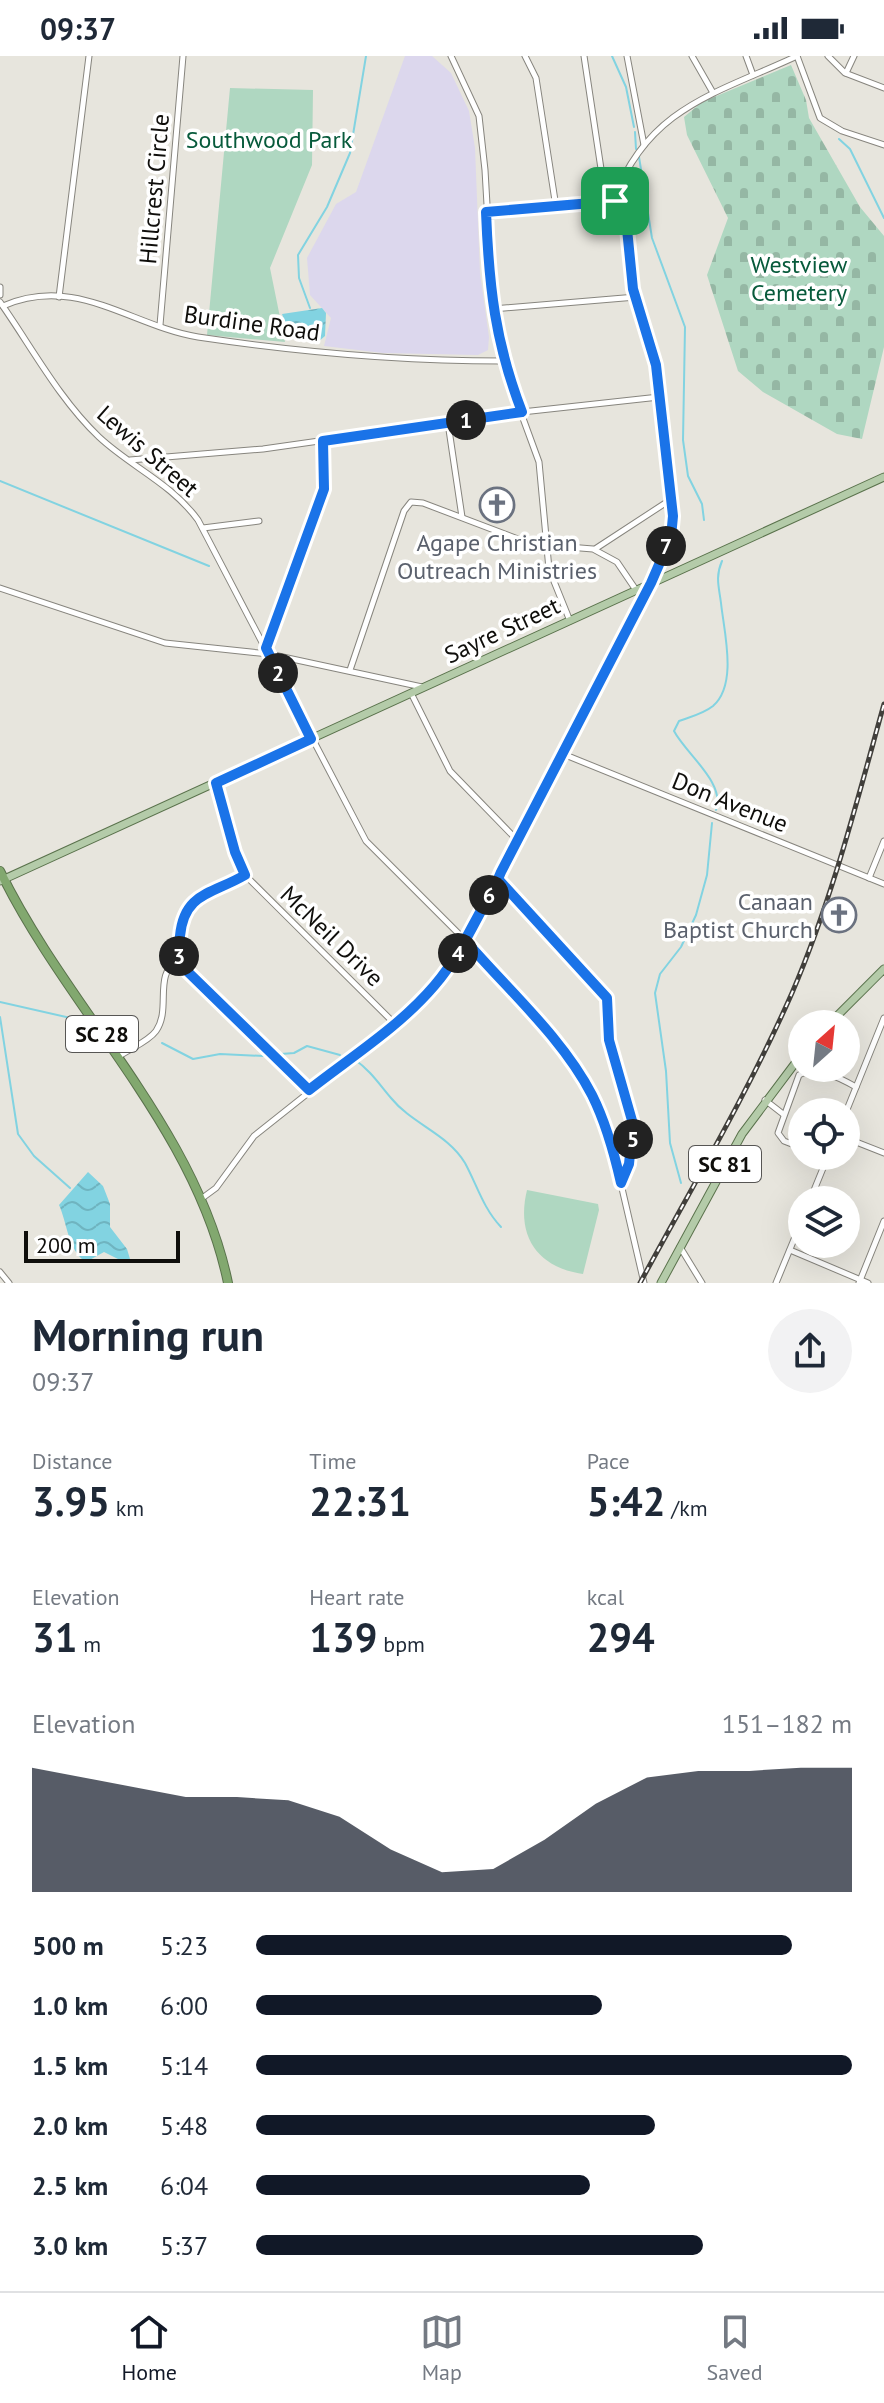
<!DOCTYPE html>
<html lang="en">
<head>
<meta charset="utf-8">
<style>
  :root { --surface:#fff; --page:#f2f2f3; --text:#1f2937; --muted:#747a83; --line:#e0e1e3; --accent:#111827 }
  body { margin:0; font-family:"PT Sans",sans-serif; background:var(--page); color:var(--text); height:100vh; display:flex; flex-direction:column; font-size:30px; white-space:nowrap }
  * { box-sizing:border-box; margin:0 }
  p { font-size:26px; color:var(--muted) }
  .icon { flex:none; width:44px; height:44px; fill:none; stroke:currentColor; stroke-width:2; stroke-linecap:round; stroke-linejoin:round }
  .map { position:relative; height:1227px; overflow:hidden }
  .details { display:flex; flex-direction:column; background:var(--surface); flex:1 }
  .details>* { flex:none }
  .needle { width:52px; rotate:27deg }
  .controls { position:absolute; left:788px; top:954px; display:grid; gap:16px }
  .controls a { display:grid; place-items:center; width:72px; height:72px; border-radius:50%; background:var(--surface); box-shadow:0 8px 32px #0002; font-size:40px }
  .scale { position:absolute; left:24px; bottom:20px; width:156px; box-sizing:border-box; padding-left:8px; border:4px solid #0f0e0b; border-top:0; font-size:22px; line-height:28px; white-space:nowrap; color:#0f0e0b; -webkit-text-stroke:6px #fff; paint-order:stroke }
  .pin { position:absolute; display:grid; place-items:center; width:68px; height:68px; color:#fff; margin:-34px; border-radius:16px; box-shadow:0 4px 12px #0006 }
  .km { position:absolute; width:40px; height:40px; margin:-20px; border-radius:50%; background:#222; color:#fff; font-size:22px; line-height:40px; text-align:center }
  .round { display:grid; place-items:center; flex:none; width:84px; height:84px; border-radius:42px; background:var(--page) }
  .headline { display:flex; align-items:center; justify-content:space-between; height:136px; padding:0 32px }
  h1 { font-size:44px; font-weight:600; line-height:60px }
  .figures { display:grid; grid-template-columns:repeat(3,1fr); gap:12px; height:136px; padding:8px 32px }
  .figures div { display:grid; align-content:center }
  .figures b { font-size:40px; font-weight:600 }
  .figures small { font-size:22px; font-weight:400 }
  .figures p { font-size:22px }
  .chart { height:224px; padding:16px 32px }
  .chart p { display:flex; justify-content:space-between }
  .chart svg { width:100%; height:144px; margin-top:8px; fill:var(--accent); opacity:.7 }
  ul { padding:0 32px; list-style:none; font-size:26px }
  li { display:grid; grid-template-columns:128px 96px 1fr; align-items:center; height:60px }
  li i { height:20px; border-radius:10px; background:var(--accent) }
  .status { display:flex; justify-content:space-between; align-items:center; height:56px; padding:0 40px; background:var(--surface); direction:ltr }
  .status svg { height:22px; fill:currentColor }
  .tab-bar { display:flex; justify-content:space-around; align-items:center; height:112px; border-top:2px solid var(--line); background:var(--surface); font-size:22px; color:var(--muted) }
  .tab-bar a { display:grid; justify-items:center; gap:4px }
  .tab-bar .on { color:var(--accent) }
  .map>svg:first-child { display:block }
  .education { fill:#dcd7ed }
  .cemetery { fill:url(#cemetery-stones) }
  .park { fill:#afd7c1 }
  .water { fill:url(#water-waves) }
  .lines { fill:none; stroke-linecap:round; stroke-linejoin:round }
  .stream { stroke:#82d3e1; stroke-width:2 }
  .minor-casing { stroke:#87857e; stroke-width:7 }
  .major-casing { stroke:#5a724c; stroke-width:9 }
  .highway-casing { stroke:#5a724c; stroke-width:10 }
  .minor { stroke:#fff; stroke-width:5 }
  .major { stroke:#b4cba9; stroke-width:7 }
  .highway { stroke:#82a86f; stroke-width:8 }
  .rail-casing { stroke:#413f3b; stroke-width:5 }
  .rail { stroke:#fff; stroke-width:2; stroke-dasharray:6; stroke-linecap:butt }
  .route-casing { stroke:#fff; stroke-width:16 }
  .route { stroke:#1a73e8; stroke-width:10 }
  .labels { text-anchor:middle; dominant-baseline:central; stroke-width:7; stroke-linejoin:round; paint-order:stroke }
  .shield { fill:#fff; stroke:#575654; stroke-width:2 }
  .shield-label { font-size:22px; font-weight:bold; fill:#0f0e0b }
  .park-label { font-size:24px; fill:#075a3b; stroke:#fff }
  .street-label { font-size:24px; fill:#0f0e0b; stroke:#fff }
  .worship-label { font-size:24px; fill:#5b616d; stroke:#fff }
</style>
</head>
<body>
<div class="status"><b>09:37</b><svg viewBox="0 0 49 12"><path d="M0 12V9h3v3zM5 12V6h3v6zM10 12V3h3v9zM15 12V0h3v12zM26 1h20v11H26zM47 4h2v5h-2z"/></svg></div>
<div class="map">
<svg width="884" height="1227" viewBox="0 0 884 1227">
  <defs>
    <pattern id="cemetery-stones" width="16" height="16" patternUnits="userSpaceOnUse" patternTransform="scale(2)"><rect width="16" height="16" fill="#afd7c1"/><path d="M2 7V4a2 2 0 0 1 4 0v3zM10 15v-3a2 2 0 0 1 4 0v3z" fill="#95b7a4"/></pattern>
    <pattern id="water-waves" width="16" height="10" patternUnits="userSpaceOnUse" patternTransform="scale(2)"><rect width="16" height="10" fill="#82d3e1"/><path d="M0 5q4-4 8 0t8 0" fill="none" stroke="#6fb4c0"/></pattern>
  </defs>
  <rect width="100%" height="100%" fill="#e7e5dd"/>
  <!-- education -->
  <polygon class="education" points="405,0 432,0 451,17 469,55 475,92 480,217 489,281 488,294 478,299 383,297 324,290 331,262 310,239 307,202 336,148 356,136"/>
  <!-- cemetery -->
  <polygon class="cemetery" points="791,9 806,44 809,62 860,151 884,180 884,291 862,383 837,378 763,336 738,315 707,219 728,162 687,79 684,61 702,46"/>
  <!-- park -->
  <g class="park">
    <polygon points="230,32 313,34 312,109 270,212 285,286 207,279"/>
    <path d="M527 1134 598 1148 599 1154 583 1218C536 1211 516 1179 527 1134Z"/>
  </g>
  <!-- water -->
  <g class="water">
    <path d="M322 252 326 257 325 280 318 286C297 284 289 278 282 258Z"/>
    <path d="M88 1116 103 1130 110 1148V1171L127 1193 130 1203 122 1205 104 1196 86 1206C68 1195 67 1166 59 1149Z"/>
  </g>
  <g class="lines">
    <!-- stream -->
    <g class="stream">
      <polyline points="612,0 626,31 634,71"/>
      <polyline points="635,76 636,93"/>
      <polyline points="839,83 850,93 884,162"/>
      <polyline points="639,101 652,182 685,271 683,384 688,420 702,448 704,464"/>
      <polyline points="310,252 299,222 298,199 327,151 350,97 366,0"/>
      <polyline points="0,425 209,510"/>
      <path d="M716 754C726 727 686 698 674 675L679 665C690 661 703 658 713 650 738 628 724 576 721 547 719 531 715 521 722 505"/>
      <polyline points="0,946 75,963"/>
      <polyline points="0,961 18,1078 34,1100 70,1132"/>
      <polyline points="162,987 193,1003 220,998 264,1000"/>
      <polyline points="281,998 294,997 307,990 340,999"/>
      <path d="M354 1003C371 1015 379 1028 391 1042 412 1068 448 1078 465 1107 477 1129 483 1152 501 1171"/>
      <polyline points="681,1127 670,1087 666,1015 655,937 660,918 681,891 696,859 707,819 712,767"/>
    </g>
    <!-- minor casing -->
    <g class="minor-casing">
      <g id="minor">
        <polyline points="451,0 479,60 485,114 493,253 502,305 539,406 549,513 570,565"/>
        <polyline points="525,0 536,22 556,151"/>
        <polyline points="584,0 606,146"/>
        <polyline points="627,0 644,89"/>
        <polyline points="692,0 712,35"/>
        <polyline points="746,0 753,19"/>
        <polyline points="797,0 820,62 842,75 884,89"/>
        <polyline points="828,0 845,17 884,32"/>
        <polyline points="846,17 854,0"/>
        <polyline points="486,156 615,145"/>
        <polyline points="0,231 0,239"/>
        <polyline points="59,241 89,0"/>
        <path d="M0 246C31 290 59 343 99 381 131 411 171 427 198 464L366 785 465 884 548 979 591 1036 611 1085 644 1227"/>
        <path d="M3 250C76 218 131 270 198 281 299 296 400 305 502 305"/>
        <polyline points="493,253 636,241"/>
        <polyline points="160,269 183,0"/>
        <polyline points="448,367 462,461"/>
        <polyline points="130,404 263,393 522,356 659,341"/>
        <polyline points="203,472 259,465"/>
        <polyline points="595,493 670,444"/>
        <polyline points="0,532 165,587 269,598 422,631"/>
        <polyline points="266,591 324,433 323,385"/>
        <polyline points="350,614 404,455 411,446 423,447 531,488 593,493 617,506 636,534"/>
        <polyline points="411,637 450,715 517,784"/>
        <polyline points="563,698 884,828"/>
        <polyline points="216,727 235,796 245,819 395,968"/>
        <path d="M245 819C213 838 184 836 180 880 178 895 178 904 188 916L309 1034"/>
        <polyline points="869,822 884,785"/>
        <polyline points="498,823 607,942 609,984 633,1068 629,1108 622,1126"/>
        <path d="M118 1001C129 993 148 986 156 975 172 952 152 919 179 902"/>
        <polyline points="765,1044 783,1058"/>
        <polyline points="846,1056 884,962"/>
        <polyline points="846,1082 884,1097"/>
        <path d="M802 1092 784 1085 778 1077 799 1019C816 1009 840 1022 856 1031"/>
        <path d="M201 1143 216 1132 254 1080 395 968 435 930 449 911 651 527 671 481 673 460 656 309 633 233 627 173 614 143C648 51 718 37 797 0"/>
        <polyline points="810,1144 828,1100"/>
        <polyline points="680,1191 702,1227"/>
        <polyline points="790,1194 868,1227"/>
        <polyline points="0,1216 9,1227"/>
        <polyline points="776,1227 802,1164"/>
        <polyline points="859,1227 884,1165"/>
      </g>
    </g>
    <!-- major casing -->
    <g class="major-casing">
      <g id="major">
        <polyline points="0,825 884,421"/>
        <polyline points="829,968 884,913"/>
        <polyline points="661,1227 742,1078 802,998"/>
      </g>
    </g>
    <!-- highway casing -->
    <g class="highway-casing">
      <path id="highway" d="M0 815C68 955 196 1071 228 1227"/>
    </g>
    <!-- minor -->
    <use href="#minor" class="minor"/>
    <!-- major -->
    <use href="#major" class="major"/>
    <!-- highway -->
    <use href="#highway" class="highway"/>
    <!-- rail casing -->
    <g class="rail-casing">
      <path id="rail" d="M640 1227C692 1131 748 1037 792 937 832 844 857 745 884 648"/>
    </g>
    <!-- rail -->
    <use href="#rail" class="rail"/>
  </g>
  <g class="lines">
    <!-- route casing -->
    <g class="route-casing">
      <path id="route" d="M615 145 486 156C489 231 495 286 522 356L323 385 324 433 266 592 311 683 216 727 235 796 245 819C213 838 184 836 180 880 178 895 178 904 188 916L309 1034C351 1001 399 971 434 930 461 899 478 859 498 823L607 942 609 984 633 1068 629 1108 621 1127C614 1096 606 1067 592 1039 562 981 507 933 465 884L498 823 501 816 651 527 671 481 673 460 656 309 633 233 627 173 615 145"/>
    </g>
    <!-- route -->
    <use href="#route" class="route"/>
  </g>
  <!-- icons -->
  <defs>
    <g id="church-ring" transform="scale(1.8)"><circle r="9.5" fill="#fff" stroke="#6b7280" stroke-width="1.5"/><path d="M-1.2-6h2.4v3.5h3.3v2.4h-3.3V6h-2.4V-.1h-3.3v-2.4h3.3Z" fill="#6b7280"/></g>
  </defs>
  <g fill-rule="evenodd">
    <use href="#church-ring" x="497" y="449"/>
    <use href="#church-ring" x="839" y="859"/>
  </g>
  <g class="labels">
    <!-- shield labels -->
    <g class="shield">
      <rect x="66" y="960" width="72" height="36" rx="6"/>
      <rect x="689" y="1090" width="72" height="36" rx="6"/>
    </g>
    <g class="shield-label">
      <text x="102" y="978">SC 28</text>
      <text x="725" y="1108">SC 81</text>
    </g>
    <!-- park labels -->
    <g class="park-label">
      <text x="269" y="83">Southwood Park</text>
      <text x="799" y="208">Westview<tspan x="799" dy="28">Cemetery</tspan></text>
    </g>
    <!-- street labels -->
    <g class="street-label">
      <text transform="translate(154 133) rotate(-85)">Hillcrest Circle</text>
      <text transform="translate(252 267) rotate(8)">Burdine Road</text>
      <text transform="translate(148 395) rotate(41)">Lewis Street</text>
      <text transform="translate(502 574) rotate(-25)">Sayre Street</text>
      <text transform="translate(730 746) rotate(22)">Don Avenue</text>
      <text transform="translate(332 880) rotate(44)">McNeil Drive</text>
    </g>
    <!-- worship labels -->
    <g class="worship-label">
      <text x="497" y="486">Agape Christian<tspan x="497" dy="28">Outreach Ministries</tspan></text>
      <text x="813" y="845" text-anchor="end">Canaan<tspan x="813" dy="28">Baptist Church</tspan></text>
    </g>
  </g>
</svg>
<div class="controls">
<a><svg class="needle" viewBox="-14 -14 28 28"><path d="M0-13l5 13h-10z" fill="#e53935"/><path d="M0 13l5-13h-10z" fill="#747a83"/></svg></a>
<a><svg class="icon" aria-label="locate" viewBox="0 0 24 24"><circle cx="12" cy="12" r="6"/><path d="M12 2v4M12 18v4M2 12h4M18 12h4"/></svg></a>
<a><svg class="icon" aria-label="layers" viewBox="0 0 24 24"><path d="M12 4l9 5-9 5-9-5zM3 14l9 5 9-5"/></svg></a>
</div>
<div class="scale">200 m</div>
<div class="pin" style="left:615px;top:145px;background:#1e9e55"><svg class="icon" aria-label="arrive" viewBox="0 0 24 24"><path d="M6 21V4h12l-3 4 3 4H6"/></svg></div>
<b class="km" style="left:466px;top:364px">1</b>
<b class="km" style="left:278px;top:617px">2</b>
<b class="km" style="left:179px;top:900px">3</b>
<b class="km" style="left:458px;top:897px">4</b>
<b class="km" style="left:633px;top:1083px">5</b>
<b class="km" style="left:489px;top:839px">6</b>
<b class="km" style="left:666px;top:490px">7</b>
</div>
<section class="details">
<div class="headline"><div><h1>Morning run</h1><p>09:37</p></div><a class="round"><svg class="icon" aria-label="share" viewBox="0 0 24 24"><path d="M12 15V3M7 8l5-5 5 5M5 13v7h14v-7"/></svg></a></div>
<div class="figures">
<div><p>Distance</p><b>3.95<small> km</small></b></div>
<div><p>Time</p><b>22:31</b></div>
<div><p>Pace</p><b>5:42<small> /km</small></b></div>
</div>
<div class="figures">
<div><p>Elevation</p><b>31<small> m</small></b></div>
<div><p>Heart rate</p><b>139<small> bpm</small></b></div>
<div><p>kcal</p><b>294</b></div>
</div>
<div class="chart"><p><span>Elevation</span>151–182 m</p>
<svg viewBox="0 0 160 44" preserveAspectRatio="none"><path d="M0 44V6L10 9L20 12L30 15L40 15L50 16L60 21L70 31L80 38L90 37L100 28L110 17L120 9L130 7L140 7L150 6L160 6V44z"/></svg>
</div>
<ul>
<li><b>500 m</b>5:23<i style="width:90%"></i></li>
<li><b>1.0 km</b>6:00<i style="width:58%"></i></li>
<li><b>1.5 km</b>5:14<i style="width:100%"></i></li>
<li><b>2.0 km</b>5:48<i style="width:67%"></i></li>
<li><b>2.5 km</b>6:04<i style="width:56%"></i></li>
<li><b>3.0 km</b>5:37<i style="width:75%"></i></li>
</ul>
</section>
<nav class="tab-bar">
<a class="on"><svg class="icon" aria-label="home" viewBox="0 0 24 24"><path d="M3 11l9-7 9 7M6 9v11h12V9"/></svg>Home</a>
<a><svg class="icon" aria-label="map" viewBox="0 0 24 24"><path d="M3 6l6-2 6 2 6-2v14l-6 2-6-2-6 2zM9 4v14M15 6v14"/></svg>Map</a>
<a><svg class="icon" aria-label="saved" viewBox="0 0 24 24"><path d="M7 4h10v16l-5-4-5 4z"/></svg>Saved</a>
</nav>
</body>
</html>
